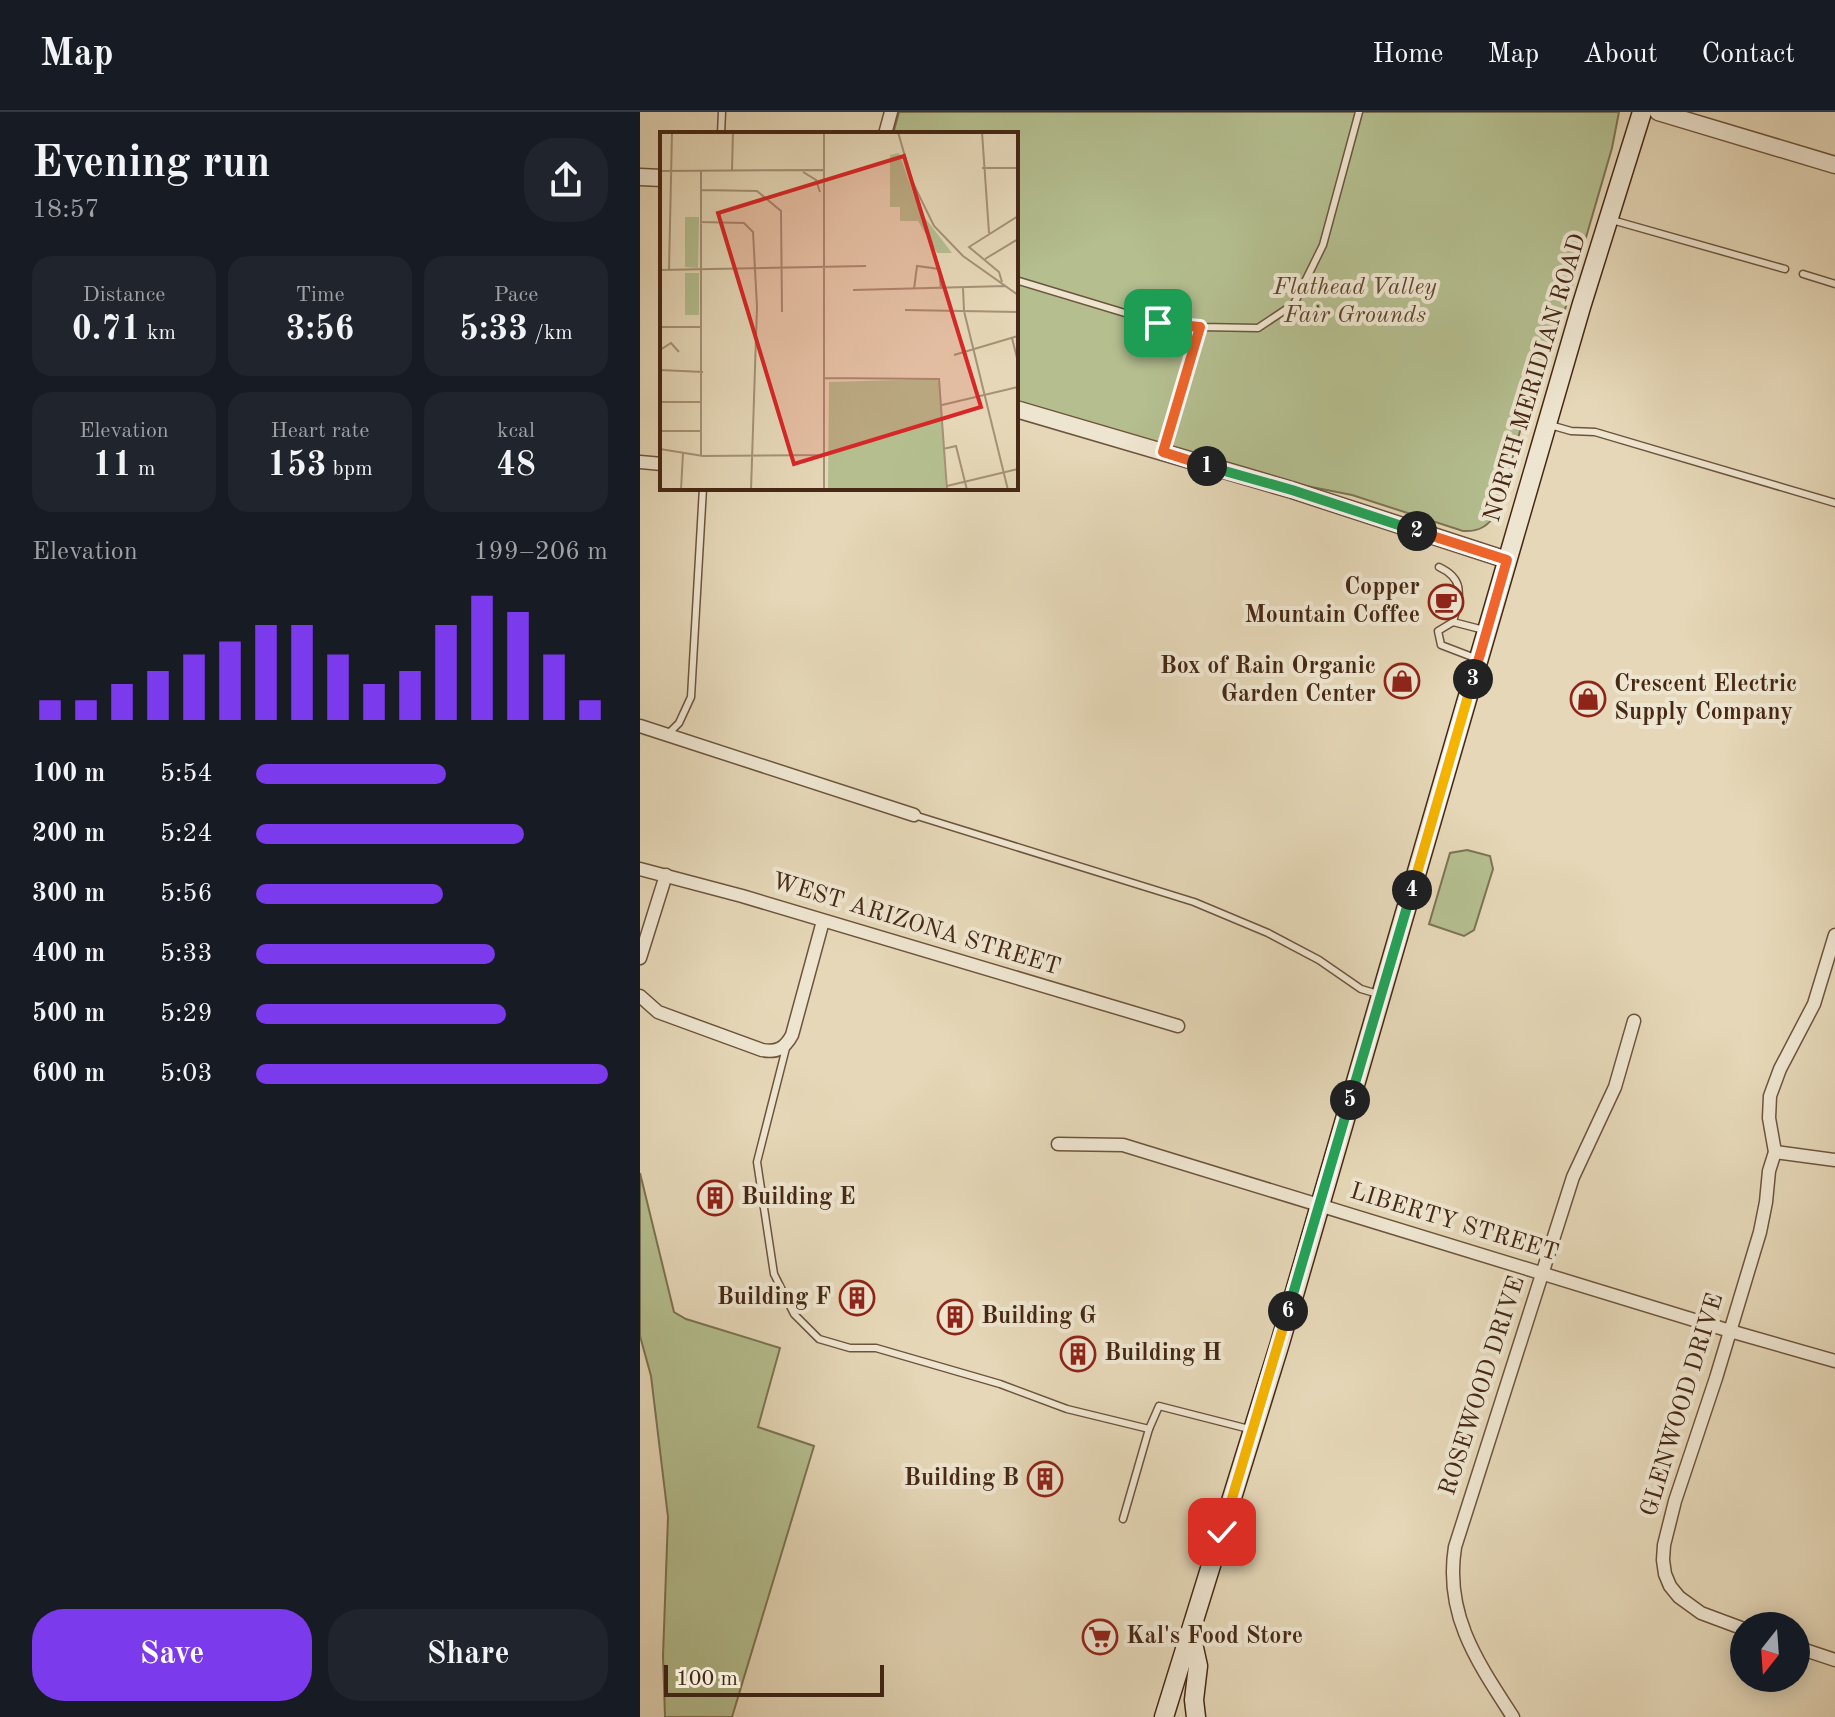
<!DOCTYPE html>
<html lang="en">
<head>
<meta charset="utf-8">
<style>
  :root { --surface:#171b24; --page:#20242c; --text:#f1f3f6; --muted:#9ea1a6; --line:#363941; --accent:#7c3aed }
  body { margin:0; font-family:"Old Standard TT",serif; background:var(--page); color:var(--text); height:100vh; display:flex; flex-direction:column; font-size:30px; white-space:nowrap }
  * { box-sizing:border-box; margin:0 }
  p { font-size:26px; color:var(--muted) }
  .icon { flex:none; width:44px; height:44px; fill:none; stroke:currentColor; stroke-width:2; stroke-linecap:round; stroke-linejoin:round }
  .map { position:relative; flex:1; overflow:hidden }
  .drawer { display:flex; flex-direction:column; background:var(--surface); width:640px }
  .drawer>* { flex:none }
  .needle { width:52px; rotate:197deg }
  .buttons { position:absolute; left:1090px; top:1500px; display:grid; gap:16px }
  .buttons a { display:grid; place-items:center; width:80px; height:80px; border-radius:50%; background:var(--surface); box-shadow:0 4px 20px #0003; font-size:40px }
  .scale { position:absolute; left:24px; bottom:20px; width:220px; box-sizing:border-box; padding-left:8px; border:4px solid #462814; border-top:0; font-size:22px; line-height:28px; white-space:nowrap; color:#462814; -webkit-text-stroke:6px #eee5d0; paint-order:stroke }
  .pin { position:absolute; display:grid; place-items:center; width:68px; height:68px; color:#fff; margin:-34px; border-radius:16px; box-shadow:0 4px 12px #0006 }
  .km { position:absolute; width:40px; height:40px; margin:-20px; border-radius:50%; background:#222; color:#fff; font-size:22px; line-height:40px; text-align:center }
  .round { display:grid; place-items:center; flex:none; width:84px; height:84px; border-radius:32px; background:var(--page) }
  .overview { display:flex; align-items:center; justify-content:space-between; height:136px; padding:0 32px }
  h1 { font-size:44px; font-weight:600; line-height:60px }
  .figures { display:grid; grid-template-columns:repeat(3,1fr); gap:12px; height:136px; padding:8px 32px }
  .figures div { display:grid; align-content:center; border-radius:20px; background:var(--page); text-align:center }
  .figures b { font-size:34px; font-weight:600 }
  .figures small { font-size:22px; font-weight:400 }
  .figures p { font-size:22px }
  .chart { height:224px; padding:16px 32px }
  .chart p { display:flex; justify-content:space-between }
  .chart svg { width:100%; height:144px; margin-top:8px; stroke:var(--accent); stroke-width:6 }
  .button { display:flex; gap:16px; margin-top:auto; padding:16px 32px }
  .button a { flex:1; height:92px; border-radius:32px; background:var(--accent); color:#fff; font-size:32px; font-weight:600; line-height:92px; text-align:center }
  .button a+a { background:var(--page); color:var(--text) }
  ul { padding:0 32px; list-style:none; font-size:26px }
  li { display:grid; grid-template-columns:128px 96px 1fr; align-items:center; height:60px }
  li i { height:20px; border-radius:10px; background:var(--accent) }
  header { display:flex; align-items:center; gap:48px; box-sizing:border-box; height:112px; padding:0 40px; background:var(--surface); border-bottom:2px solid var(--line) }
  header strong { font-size:38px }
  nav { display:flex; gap:44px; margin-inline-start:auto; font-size:28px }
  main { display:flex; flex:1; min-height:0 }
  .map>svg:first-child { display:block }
  .green { fill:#b4be8f; stroke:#7d7352; stroke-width:2 }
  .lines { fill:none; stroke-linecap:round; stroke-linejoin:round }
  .service-casing { stroke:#6e543d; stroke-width:9 }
  .minor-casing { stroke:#6e543d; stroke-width:15 }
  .tertiary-casing { stroke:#6e543d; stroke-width:19 }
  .secondary-casing { stroke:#462814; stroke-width:21 }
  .service { stroke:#eee5d0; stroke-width:6 }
  .minor { stroke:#eee5d0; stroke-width:12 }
  .tertiary { stroke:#eee5d0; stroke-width:16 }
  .secondary { stroke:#eee5d0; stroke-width:18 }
  .split-1-casing { stroke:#fff; stroke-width:16 }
  .split-2-casing { stroke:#fff; stroke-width:16 }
  .split-3-casing { stroke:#fff; stroke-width:16 }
  .split-4-casing { stroke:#fff; stroke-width:16 }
  .split-5-casing { stroke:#fff; stroke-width:16 }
  .split-6-casing { stroke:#fff; stroke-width:16 }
  .split-7-casing { stroke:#fff; stroke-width:16 }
  .split-1 { stroke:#f0652b; stroke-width:10 }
  .split-2 { stroke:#22a559; stroke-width:10 }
  .split-3 { stroke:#f0652b; stroke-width:10 }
  .split-4 { stroke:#f5b400; stroke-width:10 }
  .split-5 { stroke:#22a559; stroke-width:10 }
  .split-6 { stroke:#22a559; stroke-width:10 }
  .split-7 { stroke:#f5b400; stroke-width:10 }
  .labels { text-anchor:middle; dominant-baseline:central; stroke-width:8; stroke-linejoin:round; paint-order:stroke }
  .park-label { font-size:24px; font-style:italic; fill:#5c462d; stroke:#eee5d0 }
  .street-label { font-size:24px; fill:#462814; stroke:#eee5d0 }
  .poi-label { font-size:24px; font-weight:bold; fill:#462814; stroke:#eee5d0; text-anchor:start }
  .inset-road { fill:none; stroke:#a59176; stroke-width:2 }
  .view { fill:#d62828; fill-opacity:0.15; stroke:#d62828; stroke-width:4 }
  .inset-edge { fill:none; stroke:#462814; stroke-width:4 }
</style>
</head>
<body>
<header>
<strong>Map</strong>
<nav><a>Home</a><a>Map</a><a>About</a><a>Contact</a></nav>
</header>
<main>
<section class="drawer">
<div class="overview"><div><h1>Evening run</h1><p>18:57</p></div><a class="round"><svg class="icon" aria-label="share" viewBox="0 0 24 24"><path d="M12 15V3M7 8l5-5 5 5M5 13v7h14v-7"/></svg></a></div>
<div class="figures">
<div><p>Distance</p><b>0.71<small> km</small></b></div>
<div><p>Time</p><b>3:56</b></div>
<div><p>Pace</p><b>5:33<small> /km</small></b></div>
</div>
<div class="figures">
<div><p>Elevation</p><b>11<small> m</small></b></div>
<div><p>Heart rate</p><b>153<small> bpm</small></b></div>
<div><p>kcal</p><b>48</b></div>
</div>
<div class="chart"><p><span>Elevation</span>199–206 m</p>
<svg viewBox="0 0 160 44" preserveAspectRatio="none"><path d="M5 44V38M15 44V38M25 44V33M35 44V29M45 44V24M55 44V20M65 44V15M75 44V15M85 44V24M95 44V33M105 44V29M115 44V15M125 44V6M135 44V11M145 44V24M155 44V38"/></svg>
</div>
<ul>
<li><b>100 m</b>5:54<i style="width:54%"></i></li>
<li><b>200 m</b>5:24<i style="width:76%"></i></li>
<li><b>300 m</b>5:56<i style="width:53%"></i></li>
<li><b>400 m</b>5:33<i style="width:68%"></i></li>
<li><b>500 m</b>5:29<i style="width:71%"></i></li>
<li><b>600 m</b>5:03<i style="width:100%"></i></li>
</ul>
<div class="button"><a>Save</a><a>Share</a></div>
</section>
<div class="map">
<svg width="1195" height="1605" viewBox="0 0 1195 1605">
  <rect width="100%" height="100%" fill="#e5d7b7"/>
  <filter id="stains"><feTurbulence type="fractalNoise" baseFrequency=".0025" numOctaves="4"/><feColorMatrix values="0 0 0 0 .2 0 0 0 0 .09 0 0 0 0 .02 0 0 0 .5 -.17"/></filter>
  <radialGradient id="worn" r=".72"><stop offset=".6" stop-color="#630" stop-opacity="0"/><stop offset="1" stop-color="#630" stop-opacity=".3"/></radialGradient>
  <!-- green -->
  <g class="green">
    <path d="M259 0H979L972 36 924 201 893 273 857 401C848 414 839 420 823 419L712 383 641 369 376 290V22H253Z"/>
    <polygon points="827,738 850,744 853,757 834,818 824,824 789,812 810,741"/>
    <polygon points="0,1061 34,1200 46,1207 140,1236 118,1315 174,1334 92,1605 25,1605 23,1544 28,1405 11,1264 0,1224"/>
  </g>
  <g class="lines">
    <!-- service casing -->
    <g class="service-casing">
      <g id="service">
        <polyline points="81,22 82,0"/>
        <polyline points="972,108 1145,157"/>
        <polyline points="1163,162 1195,172"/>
        <polyline points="376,168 518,211 560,215 618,216 654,192 683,133 719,0"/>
        <polyline points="910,313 931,319 955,320 1195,391"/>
        <polyline points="524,338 560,215"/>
        <path d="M799 455C827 468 819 486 813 510L798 519 801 533 835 546"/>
        <polyline points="813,510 844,518"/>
        <polyline points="27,623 39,611 51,585 63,376"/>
        <polyline points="274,703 554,790 628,821 679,848 721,877 738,882"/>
        <polyline points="146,936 117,1050 134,1162 154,1202 179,1227 210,1236 236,1236 360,1272 427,1297 509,1317 519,1294 609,1317"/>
        <polyline points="483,1407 509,1317"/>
      </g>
    </g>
    <!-- minor casing -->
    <g class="minor-casing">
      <g id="minor">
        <polyline points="245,22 251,0"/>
        <polyline points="0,350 22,352"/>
        <polyline points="0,614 274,703"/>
        <polyline points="0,757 102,784 538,914"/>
        <polyline points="0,846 26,763"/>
        <path d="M0 884 18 900 122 938C137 941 145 936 152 923L183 809"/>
        <polyline points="418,1032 483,1033 1090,1219 1195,1249"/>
        <polyline points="1135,1040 1195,1048"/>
        <polyline points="1104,1517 1061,1501 1039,1485 1030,1474 1025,1462 1023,1448 1024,1433 1035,1389 1076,1266 1120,1120 1126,1090 1129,1059 1135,1040 1129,1006 1130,984 1140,957 1174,892 1195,823"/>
        <polyline points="1156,1535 1195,1548"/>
        <path d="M873 1605C838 1551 804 1503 815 1435L933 1065 975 975 994 909"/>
      </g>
    </g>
    <!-- tertiary casing -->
    <g class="tertiary-casing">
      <g id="tertiary">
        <polyline points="1018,0 1195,53"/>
        <polyline points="0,65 22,66"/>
        <polyline points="376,297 652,378 867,448"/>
      </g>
    </g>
    <!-- secondary casing -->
    <g class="secondary-casing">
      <g id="secondary">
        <polyline points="551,1522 558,1554 554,1588 556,1605"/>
        <polyline points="524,1605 640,1231 941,195 1002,0"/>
      </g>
    </g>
    <!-- service -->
    <use href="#service" class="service"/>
    <!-- minor -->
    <use href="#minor" class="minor"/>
    <!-- tertiary -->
    <use href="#tertiary" class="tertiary"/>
    <!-- secondary -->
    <use href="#secondary" class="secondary"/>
  </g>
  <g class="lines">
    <!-- split-1 casing -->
    <g class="split-1-casing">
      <polyline id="split-1" points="518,211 560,215 523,340 567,354"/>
    </g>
    <!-- split-2 casing -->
    <g class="split-2-casing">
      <polyline id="split-2" points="567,354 652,378 777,419"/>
    </g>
    <!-- split-3 casing -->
    <g class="split-3-casing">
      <polyline id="split-3" points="777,419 867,448 833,567"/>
    </g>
    <!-- split-4 casing -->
    <g class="split-4-casing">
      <polyline id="split-4" points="772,778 833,567"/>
    </g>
    <!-- split-5 casing -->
    <g class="split-5-casing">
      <polyline id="split-5" points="710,988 772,778"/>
    </g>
    <!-- split-6 casing -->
    <g class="split-6-casing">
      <polyline id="split-6" points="648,1199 710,988"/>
    </g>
    <!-- split-7 casing -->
    <g class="split-7-casing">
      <polyline id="split-7" points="582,1420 648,1199"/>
    </g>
    <!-- split-1 -->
    <use href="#split-1" class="split-1"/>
    <!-- split-2 -->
    <use href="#split-2" class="split-2"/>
    <!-- split-3 -->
    <use href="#split-3" class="split-3"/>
    <!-- split-4 -->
    <use href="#split-4" class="split-4"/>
    <!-- split-5 -->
    <use href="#split-5" class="split-5"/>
    <!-- split-6 -->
    <use href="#split-6" class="split-6"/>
    <!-- split-7 -->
    <use href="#split-7" class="split-7"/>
  </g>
  <!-- icons -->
  <defs>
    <g id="cafe-ring" transform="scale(1.8)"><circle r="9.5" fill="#eee5d0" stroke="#8f2418" stroke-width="1.5"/><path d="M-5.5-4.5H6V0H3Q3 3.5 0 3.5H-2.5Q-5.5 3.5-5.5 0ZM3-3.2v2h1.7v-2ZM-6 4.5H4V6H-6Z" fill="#8f2418"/></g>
    <g id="shop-ring" transform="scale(1.8)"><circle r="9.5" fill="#eee5d0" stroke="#8f2418" stroke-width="1.5"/><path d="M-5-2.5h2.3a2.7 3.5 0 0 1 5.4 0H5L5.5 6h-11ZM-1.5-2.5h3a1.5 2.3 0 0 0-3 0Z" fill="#8f2418"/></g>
    <g id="building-ring" transform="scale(1.8)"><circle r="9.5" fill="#eee5d0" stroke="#8f2418" stroke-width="1.5"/><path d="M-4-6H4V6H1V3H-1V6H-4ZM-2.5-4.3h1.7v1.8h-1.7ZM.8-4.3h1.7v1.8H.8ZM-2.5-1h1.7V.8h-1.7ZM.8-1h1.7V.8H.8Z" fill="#8f2418"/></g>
    <g id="supermarket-ring" transform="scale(1.8)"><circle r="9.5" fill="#eee5d0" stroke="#8f2418" stroke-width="1.5"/><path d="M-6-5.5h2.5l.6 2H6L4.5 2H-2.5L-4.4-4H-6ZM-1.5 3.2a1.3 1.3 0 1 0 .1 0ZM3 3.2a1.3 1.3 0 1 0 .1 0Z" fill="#8f2418"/></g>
  </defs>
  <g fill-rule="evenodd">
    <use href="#cafe-ring" x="806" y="490"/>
    <use href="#shop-ring" x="762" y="569"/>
    <use href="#shop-ring" x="948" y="587"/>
    <use href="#building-ring" x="75" y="1086"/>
    <use href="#building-ring" x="217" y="1186"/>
    <use href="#building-ring" x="315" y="1205"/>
    <use href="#building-ring" x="438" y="1242"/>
    <use href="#building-ring" x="405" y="1367"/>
    <use href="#supermarket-ring" x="460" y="1525"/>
  </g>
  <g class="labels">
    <!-- park labels -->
    <g class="park-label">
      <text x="715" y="176">Flathead Valley<tspan x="715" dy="28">Fair Grounds</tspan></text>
    </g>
    <!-- street labels -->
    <g class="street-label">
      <text transform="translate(896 266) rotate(-73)">NORTH MERIDIAN ROAD</text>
      <text transform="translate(276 813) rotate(17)">WEST ARIZONA STREET</text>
      <text transform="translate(814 1111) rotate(17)">LIBERTY STREET</text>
      <text transform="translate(843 1274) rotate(-72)">ROSEWOOD DRIVE</text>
      <text transform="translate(1043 1293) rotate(-73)">GLENWOOD DRIVE</text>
    </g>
    <!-- poi labels -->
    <g class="poi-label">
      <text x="780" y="476" text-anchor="end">Copper<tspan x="780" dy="28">Mountain Coffee</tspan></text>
      <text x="736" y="555" text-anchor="end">Box of Rain Organic<tspan x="736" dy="28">Garden Center</tspan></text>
      <text x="974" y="573">Crescent Electric<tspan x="974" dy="28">Supply Company</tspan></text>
      <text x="101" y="1086">Building E</text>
      <text x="191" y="1186" text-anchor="end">Building F</text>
      <text x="341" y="1205">Building G</text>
      <text x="464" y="1242">Building H</text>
      <text x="379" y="1367" text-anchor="end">Building B</text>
      <text x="486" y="1525">Kal's Food Store</text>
    </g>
  </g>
  <!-- overview -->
  <g transform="translate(20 20)">
    <rect width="358" height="358" fill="#e5d7b7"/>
    <path d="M239 21 259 78 292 121H277L258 89H240V75H230V23ZM25 85H39L38 136 25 135ZM25 141H39V183H25ZM275 247 280 250 286 358H168L169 250Z" fill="#b4be8f"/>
    <path class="inset-road" d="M164 0V358M238 0 252 49 274 94 303 124 358 163M322 0 329 101M322 36H358M72 38 73 0M0 39 163 38M143 40 156 48 160 60M41 58 97 59 121 79 122 180M40 90 84 91 93 100 97 175 91 358M325 127 358 107M0 138 206 134M9 138 12 0M342 150 339 140 309 115 358 84M303 156 304 179 348 358M254 157 257 134 279 137 281 157M193 158 346 154M245 178 358 180M0 195H42M352 206 358 230M0 218 11 211 19 220M294 223 358 204M0 238 43 240M164 246 279 247 287 358M0 270H42M282 273 358 255M0 299H41M0 317 43 324 165 323M283 317 296 314 307 358M41 324V38M287 354 358 337M21 358 23 321"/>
    <path class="view" d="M244 24 321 275 134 332 58 81Z"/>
    <rect width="358" height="358" class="inset-edge"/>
  </g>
  <rect width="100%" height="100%" filter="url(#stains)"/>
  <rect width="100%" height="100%" fill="url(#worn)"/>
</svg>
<div class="buttons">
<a><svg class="needle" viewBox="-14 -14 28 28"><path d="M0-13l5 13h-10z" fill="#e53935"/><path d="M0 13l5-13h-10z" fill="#9ea1a6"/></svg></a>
</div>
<div class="scale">100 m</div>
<div class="pin" style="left:518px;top:211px;background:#1e9e55"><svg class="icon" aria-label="arrive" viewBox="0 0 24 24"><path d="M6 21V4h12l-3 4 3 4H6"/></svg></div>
<div class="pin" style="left:582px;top:1420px;background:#d93025"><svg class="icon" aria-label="check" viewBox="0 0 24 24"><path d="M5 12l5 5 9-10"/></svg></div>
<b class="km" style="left:567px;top:354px">1</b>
<b class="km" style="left:777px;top:419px">2</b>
<b class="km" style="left:833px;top:567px">3</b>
<b class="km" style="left:772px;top:778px">4</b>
<b class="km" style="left:710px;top:988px">5</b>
<b class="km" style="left:648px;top:1199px">6</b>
</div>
</main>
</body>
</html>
